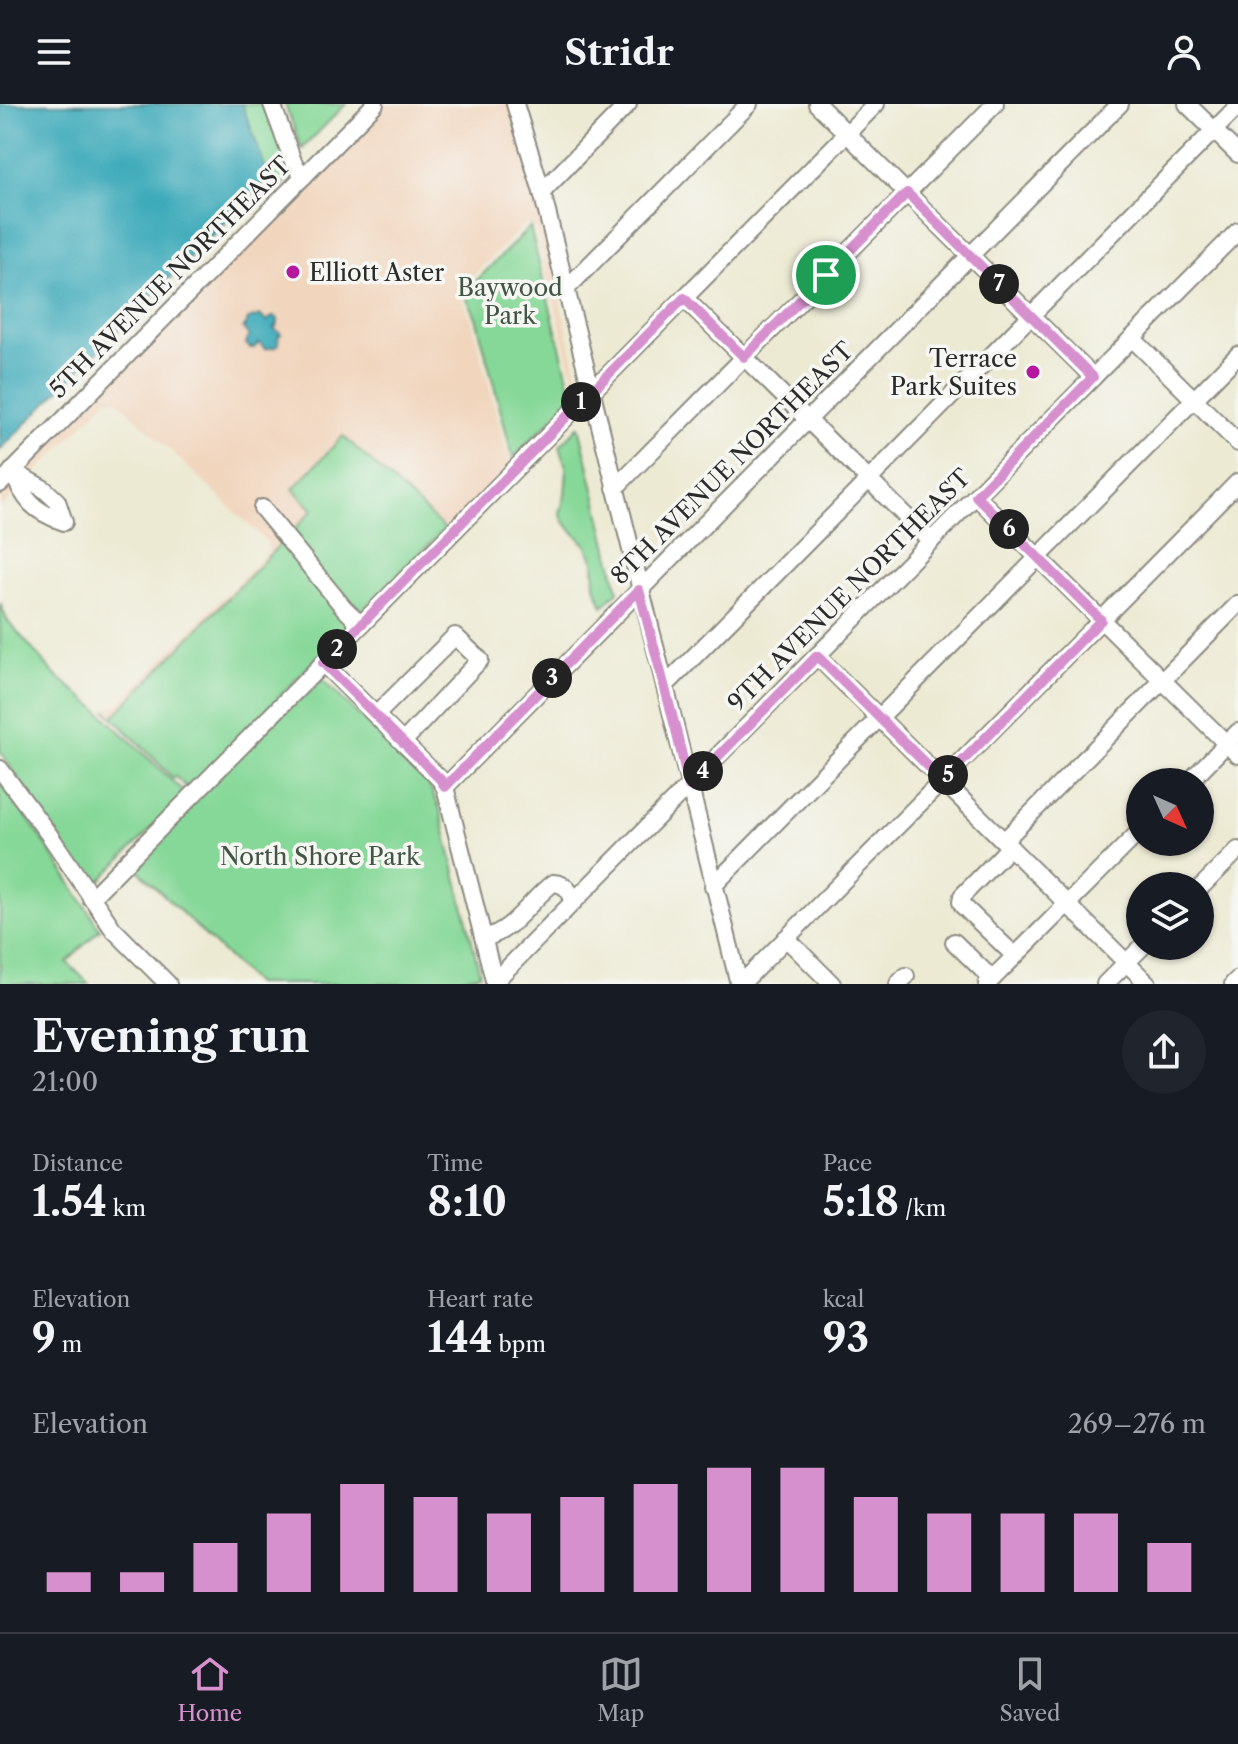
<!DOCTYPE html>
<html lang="en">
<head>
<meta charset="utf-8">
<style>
  :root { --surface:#171b24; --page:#20242c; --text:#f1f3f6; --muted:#9ea1a6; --line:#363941; --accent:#d690ce }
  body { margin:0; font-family:"Libre Caslon Text",serif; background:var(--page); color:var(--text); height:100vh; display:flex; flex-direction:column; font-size:30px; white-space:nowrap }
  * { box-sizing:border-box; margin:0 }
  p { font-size:26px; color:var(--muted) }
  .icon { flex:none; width:44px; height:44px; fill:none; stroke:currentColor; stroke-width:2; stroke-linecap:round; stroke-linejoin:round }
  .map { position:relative; height:880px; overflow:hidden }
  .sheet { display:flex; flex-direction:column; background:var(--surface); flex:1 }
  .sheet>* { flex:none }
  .needle { width:52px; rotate:135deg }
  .fabs { position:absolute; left:1126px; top:664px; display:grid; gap:16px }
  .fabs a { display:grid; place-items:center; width:88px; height:88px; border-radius:50%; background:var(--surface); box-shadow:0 2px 6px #0004; font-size:40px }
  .pin { position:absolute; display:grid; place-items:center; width:68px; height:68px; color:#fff; margin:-34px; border:4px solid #fff; border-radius:50%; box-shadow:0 2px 8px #0007 }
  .km { position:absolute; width:40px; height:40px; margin:-20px; border-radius:50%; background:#222; color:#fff; font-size:22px; line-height:40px; text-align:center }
  .round { display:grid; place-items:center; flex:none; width:84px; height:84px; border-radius:42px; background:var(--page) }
  .overview { display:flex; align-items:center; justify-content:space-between; height:136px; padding:0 32px }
  h1 { font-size:44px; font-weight:700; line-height:60px }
  .stats { display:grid; grid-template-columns:repeat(3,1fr); gap:12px; height:136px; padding:8px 32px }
  .stats div { display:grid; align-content:center }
  .stats b { font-size:40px; font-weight:700 }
  .stats small { font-size:22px; font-weight:400 }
  .stats p { font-size:22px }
  .chart { height:224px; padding:16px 32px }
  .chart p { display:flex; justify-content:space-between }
  .chart svg { width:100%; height:144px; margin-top:8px; stroke:var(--accent); stroke-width:6 }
  header { display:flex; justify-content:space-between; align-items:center; height:104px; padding:0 32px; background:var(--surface); font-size:36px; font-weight:700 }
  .tab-bar { display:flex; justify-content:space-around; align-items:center; height:112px; border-top:2px solid var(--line); background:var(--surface); font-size:22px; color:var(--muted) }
  .tab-bar a { display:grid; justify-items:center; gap:4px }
  .tab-bar .current { color:var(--accent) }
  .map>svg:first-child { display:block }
  .built { fill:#f1d5bd }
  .green { fill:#86d898; stroke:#588262; stroke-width:2 }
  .water { fill:#3caaba; stroke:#346a72; stroke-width:2 }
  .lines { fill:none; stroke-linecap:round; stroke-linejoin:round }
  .minor-casing { stroke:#8c8a80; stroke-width:20 }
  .minor { stroke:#fff; stroke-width:16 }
  .route-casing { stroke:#fff; stroke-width:16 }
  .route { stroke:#d690ce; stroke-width:10 }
  .poi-dot { fill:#b5179e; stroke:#f6f6f2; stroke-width:3 }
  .labels { text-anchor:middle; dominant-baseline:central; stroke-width:7; stroke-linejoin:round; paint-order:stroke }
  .poi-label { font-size:24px; fill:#2b2b2b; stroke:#f6f6f2; text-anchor:start }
  .street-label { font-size:24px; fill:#2b2b2b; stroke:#f6f6f2 }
  .park-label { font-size:24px; fill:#425646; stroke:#f6f6f2 }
</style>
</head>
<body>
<header><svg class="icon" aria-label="menu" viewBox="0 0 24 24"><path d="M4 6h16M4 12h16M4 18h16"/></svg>Stridr<svg class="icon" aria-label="person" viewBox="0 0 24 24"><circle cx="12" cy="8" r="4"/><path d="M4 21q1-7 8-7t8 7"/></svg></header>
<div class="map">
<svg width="1238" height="880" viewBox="0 0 1238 880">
  <rect width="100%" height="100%" fill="#f6f6f2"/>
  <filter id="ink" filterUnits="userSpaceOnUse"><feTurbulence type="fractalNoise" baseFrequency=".0125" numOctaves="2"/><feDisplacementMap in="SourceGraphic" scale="16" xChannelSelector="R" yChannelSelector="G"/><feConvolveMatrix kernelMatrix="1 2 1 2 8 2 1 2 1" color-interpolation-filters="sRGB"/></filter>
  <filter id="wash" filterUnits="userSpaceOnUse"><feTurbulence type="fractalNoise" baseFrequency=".006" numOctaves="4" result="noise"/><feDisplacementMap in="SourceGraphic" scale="32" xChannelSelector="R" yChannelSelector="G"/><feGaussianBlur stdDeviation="1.8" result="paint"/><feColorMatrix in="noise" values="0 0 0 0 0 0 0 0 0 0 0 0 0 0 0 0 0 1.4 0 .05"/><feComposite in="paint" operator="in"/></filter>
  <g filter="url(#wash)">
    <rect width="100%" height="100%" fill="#edead4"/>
    <!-- built -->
    <polygon class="built" points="385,0 509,0 534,85 533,87 536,90 581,289 578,292 535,123 526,119 460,185 460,191 471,214 508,354 514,357 445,425 343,332 295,387 315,404 113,613 106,606 118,600 269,447 268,439 116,295 108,295 0,405 0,389"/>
    <!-- green -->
    <g class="green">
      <polygon points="242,0 265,0 294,70 277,88 269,84 270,78"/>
      <polygon points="285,0 346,0 302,45"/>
      <polygon points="530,123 573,294 513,354 476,213 464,189"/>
      <polygon points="579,322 618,487 603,502 595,482 594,457 586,441 564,418 560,409 565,391 567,366 560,342"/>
      <polygon points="343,332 445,425 399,469 189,686 175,672 173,674 106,606 113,613 313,406 293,385"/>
      <polygon points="0,499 7,516 54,570 96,604 186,690 96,781 88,779 0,647"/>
      <polygon points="319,575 323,576 429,681 439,703 480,870 438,880 255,880 133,761 313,576"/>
      <path d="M0 679C38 724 68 776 100 825L67 858 89 880H0Z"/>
    </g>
    <!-- water -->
    <g class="water">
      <polygon points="0,0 242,0 269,74 0,346"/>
      <polygon points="260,211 266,217 274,212 278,215 278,220 274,224 281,230 278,233 279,240 276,243 265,245 259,239 254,244 250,244 246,240 249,232 243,224 247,220 247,216 253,213 256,214"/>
    </g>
  </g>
  <g filter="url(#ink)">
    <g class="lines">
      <!-- minor casing -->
      <g class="minor-casing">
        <g id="minor">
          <polyline points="272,0 294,60 304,72"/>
          <polyline points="515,0 542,88 739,880"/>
          <polyline points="817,0 1093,273"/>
          <polyline points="1187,0 1238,50"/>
          <polyline points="542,88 628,0"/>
          <polyline points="565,186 749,0"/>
          <polyline points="684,194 931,437"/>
          <polyline points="1132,234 1238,339"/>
          <path d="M12 367 44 385 57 397 64 418C33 407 25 397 12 367Z"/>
          <polyline points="0,380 375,0"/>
          <polyline points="615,384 995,0"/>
          <polyline points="976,392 1238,651"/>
          <polyline points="262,404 344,504 361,521"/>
          <polyline points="817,552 1148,880"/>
          <polyline points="323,559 440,675 445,683 495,880"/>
          <polyline points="665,582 1238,2"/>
          <polyline points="376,611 455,532 480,556 403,638"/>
          <polyline points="0,665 50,732 113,825 168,880"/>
          <polyline points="1189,678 1238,628"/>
          <polyline points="445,683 1120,0"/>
          <polyline points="1004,737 1238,500"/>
          <polyline points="1010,743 962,792 961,798 963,802 1015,852"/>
          <polyline points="713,782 1238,251"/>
          <polyline points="1200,784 1238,746"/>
          <polyline points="91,794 876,0"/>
          <path d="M484 834C514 827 529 797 553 779 566 780 569 786 574 797"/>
          <polyline points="786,834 832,880"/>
          <polyline points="954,838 992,875"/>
          <polyline points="494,878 1238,127"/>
          <polyline points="741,880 1238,378"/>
          <polyline points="898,880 906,872"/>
          <polyline points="987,880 1140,727"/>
          <polyline points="1105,880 1143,842"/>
          <polyline points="1233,880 1238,875"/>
        </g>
      </g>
      <!-- minor -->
      <use href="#minor" class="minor"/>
    </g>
  </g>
  <g class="lines" filter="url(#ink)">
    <!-- route casing -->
    <g class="route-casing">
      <polygon id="route" points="907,89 1093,273 976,392 1101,516 943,677 817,552 689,682 676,626 639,486 445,683 440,675 323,559 684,194 744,253"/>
    </g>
    <!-- route -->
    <use href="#route" class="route"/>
  </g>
  <!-- markers -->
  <g class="poi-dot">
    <circle cx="293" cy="168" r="8"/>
    <circle cx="1033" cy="268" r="8"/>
  </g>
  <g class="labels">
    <!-- poi labels -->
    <g class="poi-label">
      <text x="309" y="168">Elliott Aster</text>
      <text x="1017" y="254" text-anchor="end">Terrace<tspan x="1017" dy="28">Park Suites</tspan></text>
    </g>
    <!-- street labels -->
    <g class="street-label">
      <text transform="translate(170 173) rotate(-45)">5TH AVENUE NORTHEAST</text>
      <text transform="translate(732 359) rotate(-45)">8TH AVENUE NORTHEAST</text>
      <text transform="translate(849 486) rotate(-45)">9TH AVENUE NORTHEAST</text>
    </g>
    <!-- park labels -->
    <g class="park-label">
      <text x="510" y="183">Baywood<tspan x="510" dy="28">Park</tspan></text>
      <text x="320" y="752">North Shore Park</text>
    </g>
  </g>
</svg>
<div class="fabs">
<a><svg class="needle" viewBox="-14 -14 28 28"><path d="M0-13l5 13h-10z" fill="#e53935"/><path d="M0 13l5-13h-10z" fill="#9ea1a6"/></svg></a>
<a><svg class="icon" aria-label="layers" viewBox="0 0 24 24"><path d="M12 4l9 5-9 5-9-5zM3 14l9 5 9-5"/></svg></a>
</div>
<div class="pin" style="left:826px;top:171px;background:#1e9e55"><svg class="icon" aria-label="arrive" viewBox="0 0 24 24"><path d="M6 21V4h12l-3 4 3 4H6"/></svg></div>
<b class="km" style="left:581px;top:298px">1</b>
<b class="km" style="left:337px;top:545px">2</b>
<b class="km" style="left:552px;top:574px">3</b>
<b class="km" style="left:703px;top:667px">4</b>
<b class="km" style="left:948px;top:671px">5</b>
<b class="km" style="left:1009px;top:425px">6</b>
<b class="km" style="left:999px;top:180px">7</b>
</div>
<section class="sheet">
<div class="overview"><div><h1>Evening run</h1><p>21:00</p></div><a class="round"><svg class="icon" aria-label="share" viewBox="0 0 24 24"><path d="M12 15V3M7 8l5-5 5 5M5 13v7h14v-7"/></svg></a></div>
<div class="stats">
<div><p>Distance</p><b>1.54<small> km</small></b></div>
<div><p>Time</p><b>8:10</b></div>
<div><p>Pace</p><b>5:18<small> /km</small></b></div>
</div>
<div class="stats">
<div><p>Elevation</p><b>9<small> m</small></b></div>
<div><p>Heart rate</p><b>144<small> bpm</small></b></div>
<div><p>kcal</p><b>93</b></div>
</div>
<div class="chart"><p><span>Elevation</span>269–276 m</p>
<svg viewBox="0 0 160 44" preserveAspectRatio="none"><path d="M5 44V38M15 44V38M25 44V29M35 44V20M45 44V11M55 44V15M65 44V20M75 44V15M85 44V11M95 44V6M105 44V6M115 44V15M125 44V20M135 44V20M145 44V20M155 44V29"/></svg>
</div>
</section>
<nav class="tab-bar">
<a class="current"><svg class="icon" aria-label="home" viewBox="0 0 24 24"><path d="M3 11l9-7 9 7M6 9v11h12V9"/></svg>Home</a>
<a><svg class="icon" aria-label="map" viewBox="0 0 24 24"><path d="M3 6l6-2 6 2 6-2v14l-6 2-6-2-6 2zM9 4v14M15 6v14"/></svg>Map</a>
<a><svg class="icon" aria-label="saved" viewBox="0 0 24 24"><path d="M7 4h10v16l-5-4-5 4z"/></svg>Saved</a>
</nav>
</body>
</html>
